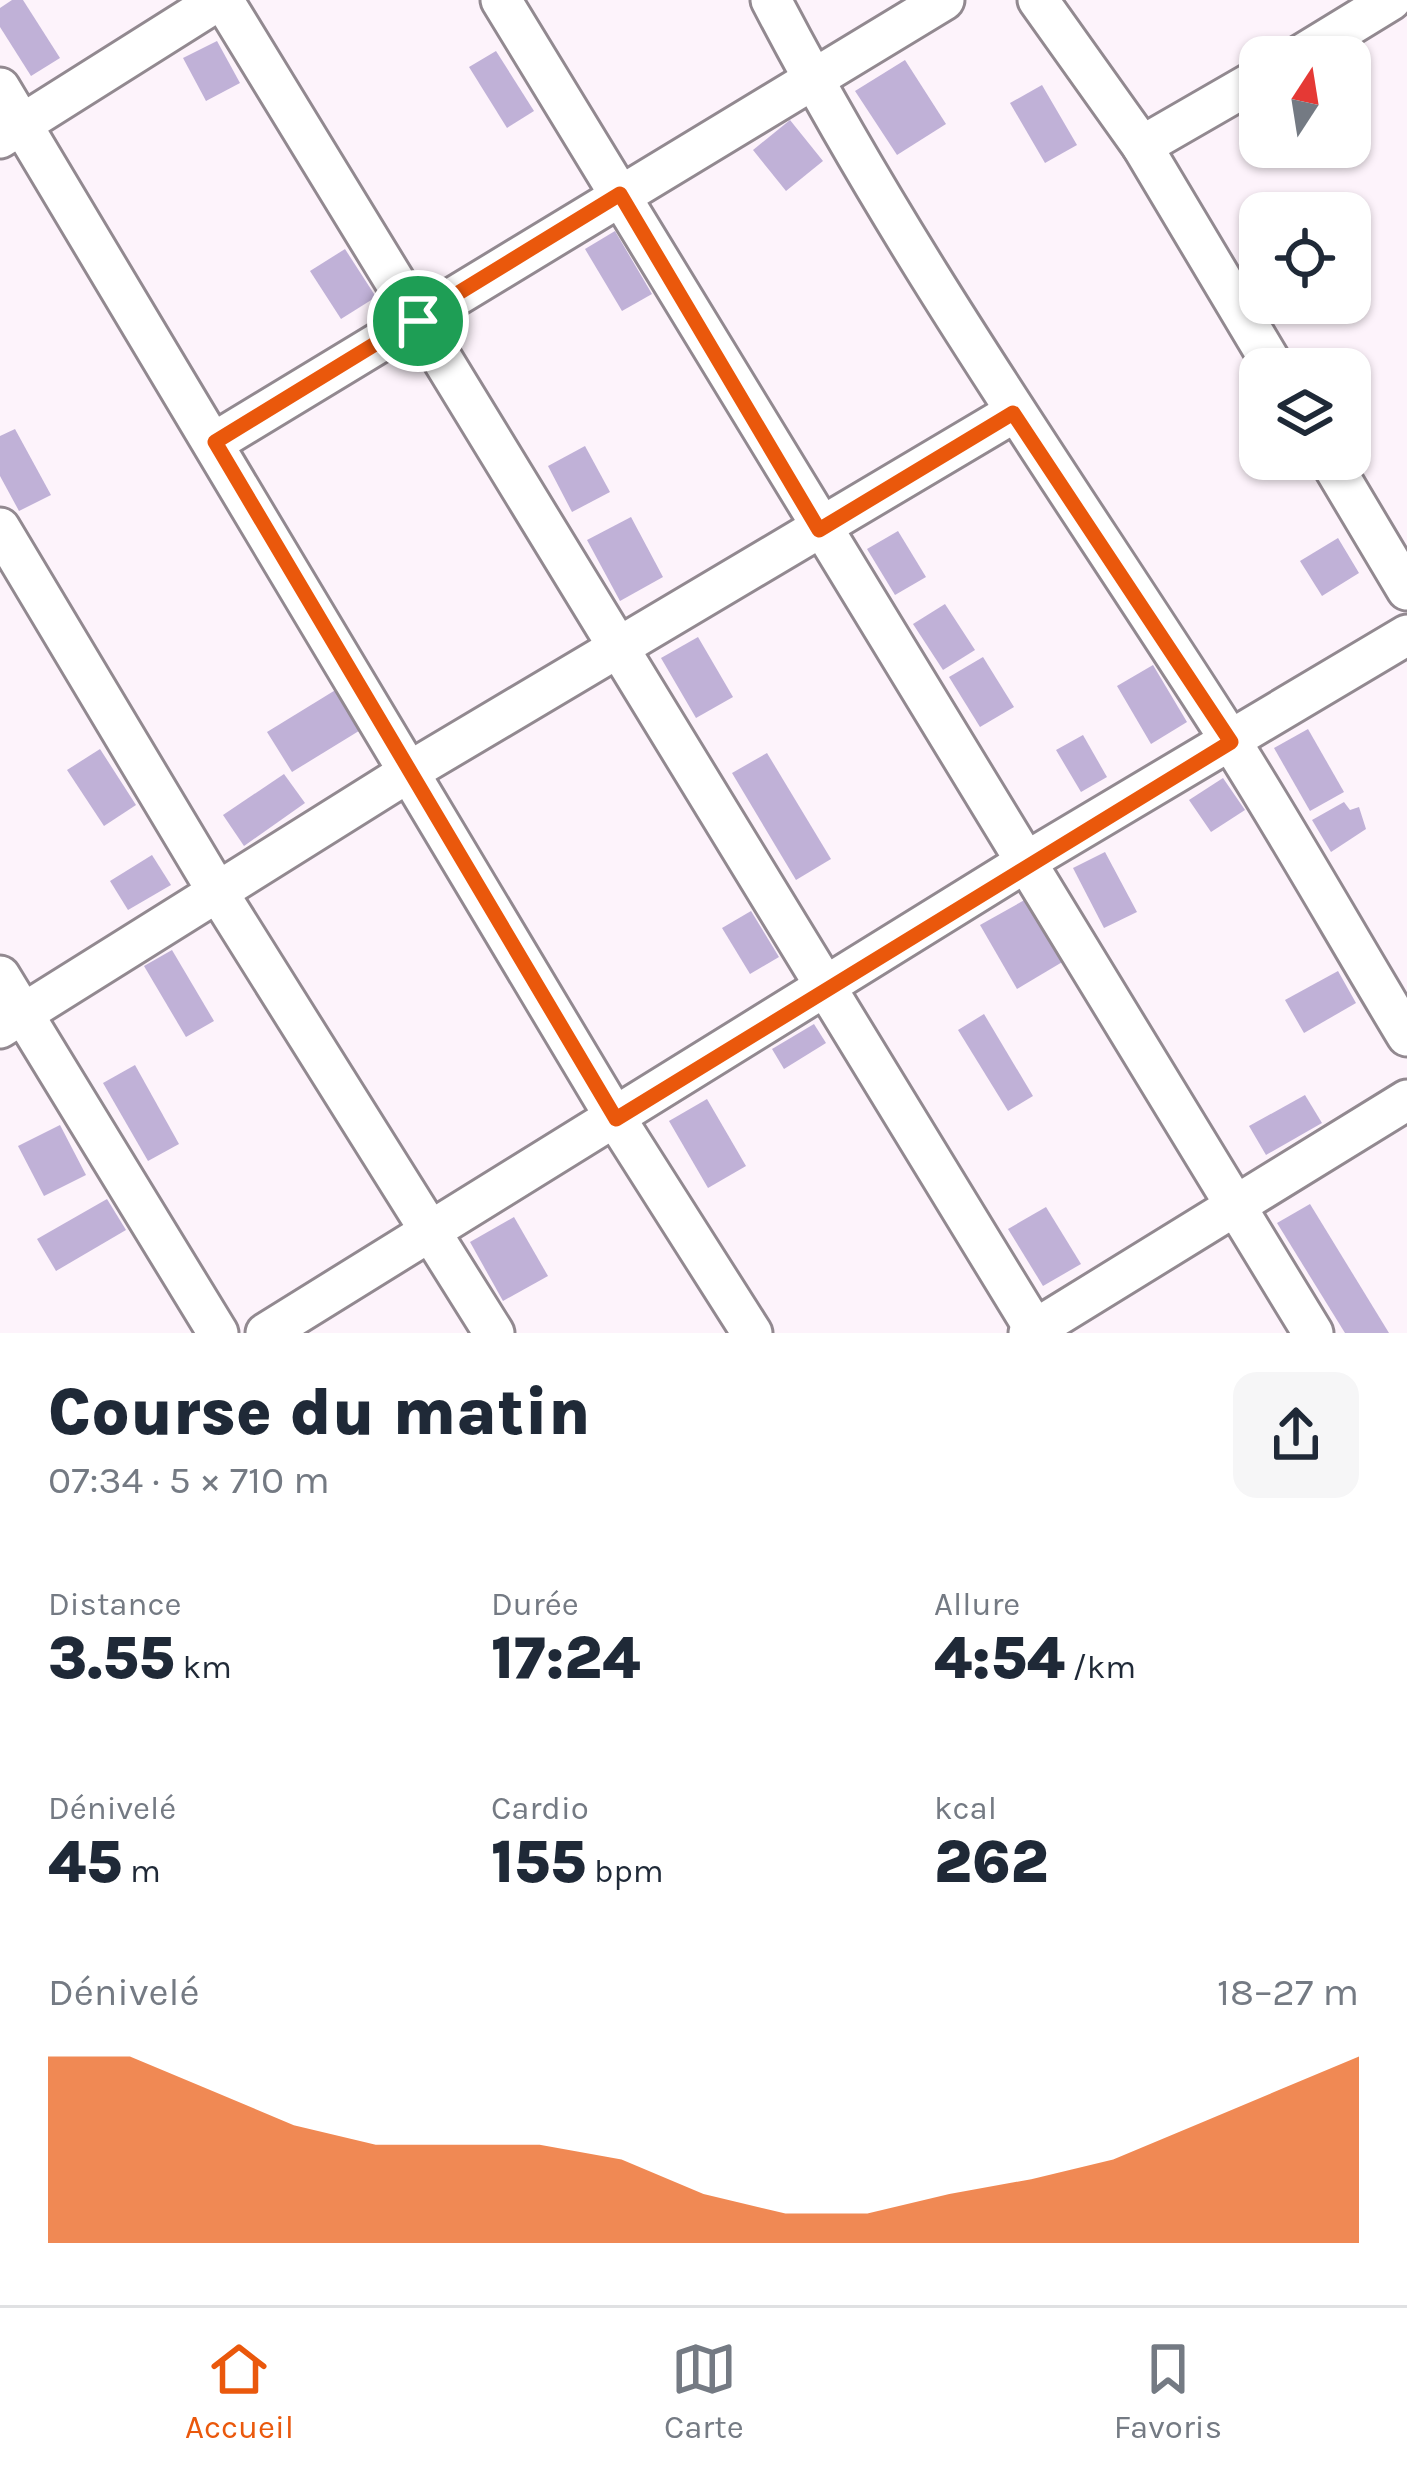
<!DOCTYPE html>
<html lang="fr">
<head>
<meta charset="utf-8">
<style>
  :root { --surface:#fff; --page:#f6f6f7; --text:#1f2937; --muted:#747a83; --line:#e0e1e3; --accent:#ea580c }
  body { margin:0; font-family:Karla,sans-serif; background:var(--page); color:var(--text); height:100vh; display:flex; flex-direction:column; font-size:45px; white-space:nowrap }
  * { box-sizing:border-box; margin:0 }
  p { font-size:39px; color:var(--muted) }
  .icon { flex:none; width:66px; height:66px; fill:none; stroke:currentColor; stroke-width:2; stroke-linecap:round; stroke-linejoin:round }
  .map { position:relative; height:1333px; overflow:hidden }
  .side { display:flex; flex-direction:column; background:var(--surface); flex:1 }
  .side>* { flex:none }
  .needle { width:78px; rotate:12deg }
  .controls { position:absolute; left:1239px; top:36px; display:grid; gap:24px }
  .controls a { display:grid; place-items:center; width:132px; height:132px; border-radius:24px; background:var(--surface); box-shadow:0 3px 9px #0004; font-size:60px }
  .pin { position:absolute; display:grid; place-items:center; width:102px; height:102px; color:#fff; margin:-51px; border:6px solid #fff; border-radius:50%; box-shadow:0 3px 12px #0007 }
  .round { display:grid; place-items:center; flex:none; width:126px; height:126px; border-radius:24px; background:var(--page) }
  .headline { display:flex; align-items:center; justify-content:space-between; height:204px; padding:0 48px }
  h1 { font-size:66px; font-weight:800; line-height:90px }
  .figures { display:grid; grid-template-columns:repeat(3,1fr); gap:18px; height:204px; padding:12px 48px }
  .figures div { display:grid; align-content:center }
  .figures b { font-size:60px; font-weight:800 }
  .figures small { font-size:33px; font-weight:400 }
  .figures p { font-size:33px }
  .chart { height:336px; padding:24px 48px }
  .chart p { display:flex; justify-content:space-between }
  .chart svg { width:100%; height:216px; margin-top:12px; fill:var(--accent); opacity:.7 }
  .tab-bar { display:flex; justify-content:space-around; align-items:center; height:168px; border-top:3px solid var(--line); background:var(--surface); font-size:33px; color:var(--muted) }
  .tab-bar a { display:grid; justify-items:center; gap:6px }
  .tab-bar .selected { color:var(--accent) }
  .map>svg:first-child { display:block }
  .building { fill:#c0b1d7 }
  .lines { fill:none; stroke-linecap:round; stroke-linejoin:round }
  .minor-casing { stroke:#928990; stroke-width:45 }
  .minor { stroke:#fff; stroke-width:39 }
  .route-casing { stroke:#fff; stroke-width:24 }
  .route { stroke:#ea580c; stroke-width:15 }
</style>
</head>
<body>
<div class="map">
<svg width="1407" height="1333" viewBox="0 0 1407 1333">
  <rect width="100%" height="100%" fill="#fdf3fb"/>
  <!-- building -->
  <g class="building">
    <polygon points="12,0 23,0 60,58 31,76 0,27 0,8"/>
    <polygon points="217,41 240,83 206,101 183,58"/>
    <polygon points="496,51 534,111 507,128 469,67"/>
    <polygon points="905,60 946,124 897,155 855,91"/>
    <polygon points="1042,85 1077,145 1045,163 1010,103"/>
    <polygon points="790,120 823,161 786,191 753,150"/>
    <polygon points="615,231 652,294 622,311 585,249"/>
    <polygon points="345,249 376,297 341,319 310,271"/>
    <polygon points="15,429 51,495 19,511 0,476 0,436"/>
    <polygon points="585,446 610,492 572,512 548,466"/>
    <polygon points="631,517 663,577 620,601 587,540"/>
    <polygon points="898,531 926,577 895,595 867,549"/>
    <polygon points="1338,538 1359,573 1322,596 1300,561"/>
    <polygon points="945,604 975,650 943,670 913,624"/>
    <polygon points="698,637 733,697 696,718 661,658"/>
    <polygon points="983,657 1014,707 980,727 949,677"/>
    <polygon points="1153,665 1187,722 1151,744 1117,686"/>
    <polygon points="342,686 367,726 292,772 267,732"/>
    <polygon points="1308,729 1344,792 1310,811 1274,748"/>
    <polygon points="1083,735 1107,777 1081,792 1056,750"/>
    <polygon points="100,749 136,805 104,826 67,770"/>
    <polygon points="767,753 831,859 796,880 732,773"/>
    <polygon points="284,774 305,803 244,846 223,815"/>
    <polygon points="1223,778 1245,810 1211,832 1189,800"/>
    <polygon points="1344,802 1350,810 1359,807 1366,829 1331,852 1312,820"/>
    <polygon points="1105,852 1137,912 1104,928 1073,868"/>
    <polygon points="152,855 171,885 128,910 110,881"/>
    <polygon points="1028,898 1064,961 1017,989 980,925"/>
    <polygon points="751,911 779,957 750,974 722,928"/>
    <polygon points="172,950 214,1021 186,1037 144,966"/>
    <polygon points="1338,971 1356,1003 1304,1033 1285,1000"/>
    <polygon points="984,1014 1033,1096 1008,1111 958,1030"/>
    <polygon points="814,1024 826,1043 784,1069 772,1049"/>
    <polygon points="135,1065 179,1144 148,1161 103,1083"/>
    <polygon points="1305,1095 1322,1123 1266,1155 1249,1126"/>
    <polygon points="707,1099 746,1166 708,1188 669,1121"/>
    <polygon points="60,1125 86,1175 44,1196 18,1146"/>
    <polygon points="107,1199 126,1230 56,1271 37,1239"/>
    <polygon points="1310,1204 1389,1333 1345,1333 1277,1223"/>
    <polygon points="1046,1207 1081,1264 1043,1286 1008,1229"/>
    <polygon points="514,1217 548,1276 503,1301 470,1242"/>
  </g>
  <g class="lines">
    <!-- minor casing -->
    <g class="minor-casing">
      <g id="minor">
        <polyline points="223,0 1037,1333"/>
        <polyline points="501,0 1313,1333"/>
        <path d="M771 0C905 258 1074 495 1230 740 1291 837 1348 938 1407 1036"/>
        <polyline points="1038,0 1142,146 1275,369"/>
        <polyline points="1298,57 1391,0"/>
        <polyline points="0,88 616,1119 752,1333"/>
        <polyline points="0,138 219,0"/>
        <polyline points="1142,146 1260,78"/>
        <polyline points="215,442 944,0"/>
        <polyline points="1329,459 1407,590"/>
        <polyline points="0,528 217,891 494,1333"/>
        <polyline points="0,976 218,1333"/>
        <polyline points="0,1028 412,770 1013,413"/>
        <polyline points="266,1333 1029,860 1407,635"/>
        <polyline points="1029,1333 1407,1100"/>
      </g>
    </g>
    <!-- minor -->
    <use href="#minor" class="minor"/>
  </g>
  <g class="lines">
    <!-- route casing -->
    <g class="route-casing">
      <polygon id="route" points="620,194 819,530 1013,413 1231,742 616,1119 215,442"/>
    </g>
    <!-- route -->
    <use href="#route" class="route"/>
  </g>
</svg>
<div class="controls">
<a><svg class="needle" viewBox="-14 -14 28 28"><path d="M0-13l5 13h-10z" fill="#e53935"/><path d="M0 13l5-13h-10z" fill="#747a83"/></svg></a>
<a><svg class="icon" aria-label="locate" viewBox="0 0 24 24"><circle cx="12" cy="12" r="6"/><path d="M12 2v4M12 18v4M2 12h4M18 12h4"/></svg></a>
<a><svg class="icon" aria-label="layers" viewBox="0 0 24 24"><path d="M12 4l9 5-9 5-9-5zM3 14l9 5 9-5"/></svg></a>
</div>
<div class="pin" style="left:418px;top:321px;background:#1e9e55"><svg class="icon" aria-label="arrive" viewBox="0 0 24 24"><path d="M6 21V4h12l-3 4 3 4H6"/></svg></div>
</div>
<section class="side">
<div class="headline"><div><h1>Course du matin</h1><p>07:34 · 5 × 710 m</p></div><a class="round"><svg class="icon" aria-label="share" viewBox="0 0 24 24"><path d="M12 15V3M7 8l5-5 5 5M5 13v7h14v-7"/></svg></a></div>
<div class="figures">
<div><p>Distance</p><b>3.55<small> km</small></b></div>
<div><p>Durée</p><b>17:24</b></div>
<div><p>Allure</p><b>4:54<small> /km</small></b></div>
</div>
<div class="figures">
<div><p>Dénivelé</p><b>45<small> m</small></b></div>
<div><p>Cardio</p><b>155<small> bpm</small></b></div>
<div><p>kcal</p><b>262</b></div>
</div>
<div class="chart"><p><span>Dénivelé</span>18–27 m</p>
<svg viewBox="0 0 160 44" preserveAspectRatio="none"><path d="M0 44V6L10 6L20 13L30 20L40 24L50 24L60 24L70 27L80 34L90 38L100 38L110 34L120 31L130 27L140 20L150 13L160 6V44z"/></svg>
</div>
</section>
<nav class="tab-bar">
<a class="selected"><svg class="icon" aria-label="home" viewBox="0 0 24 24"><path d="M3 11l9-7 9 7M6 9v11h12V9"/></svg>Accueil</a>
<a><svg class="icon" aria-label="map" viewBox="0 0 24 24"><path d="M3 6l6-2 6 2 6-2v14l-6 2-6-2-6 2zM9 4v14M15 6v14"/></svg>Carte</a>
<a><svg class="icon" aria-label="saved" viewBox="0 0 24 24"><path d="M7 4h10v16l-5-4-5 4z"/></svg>Favoris</a>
</nav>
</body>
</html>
